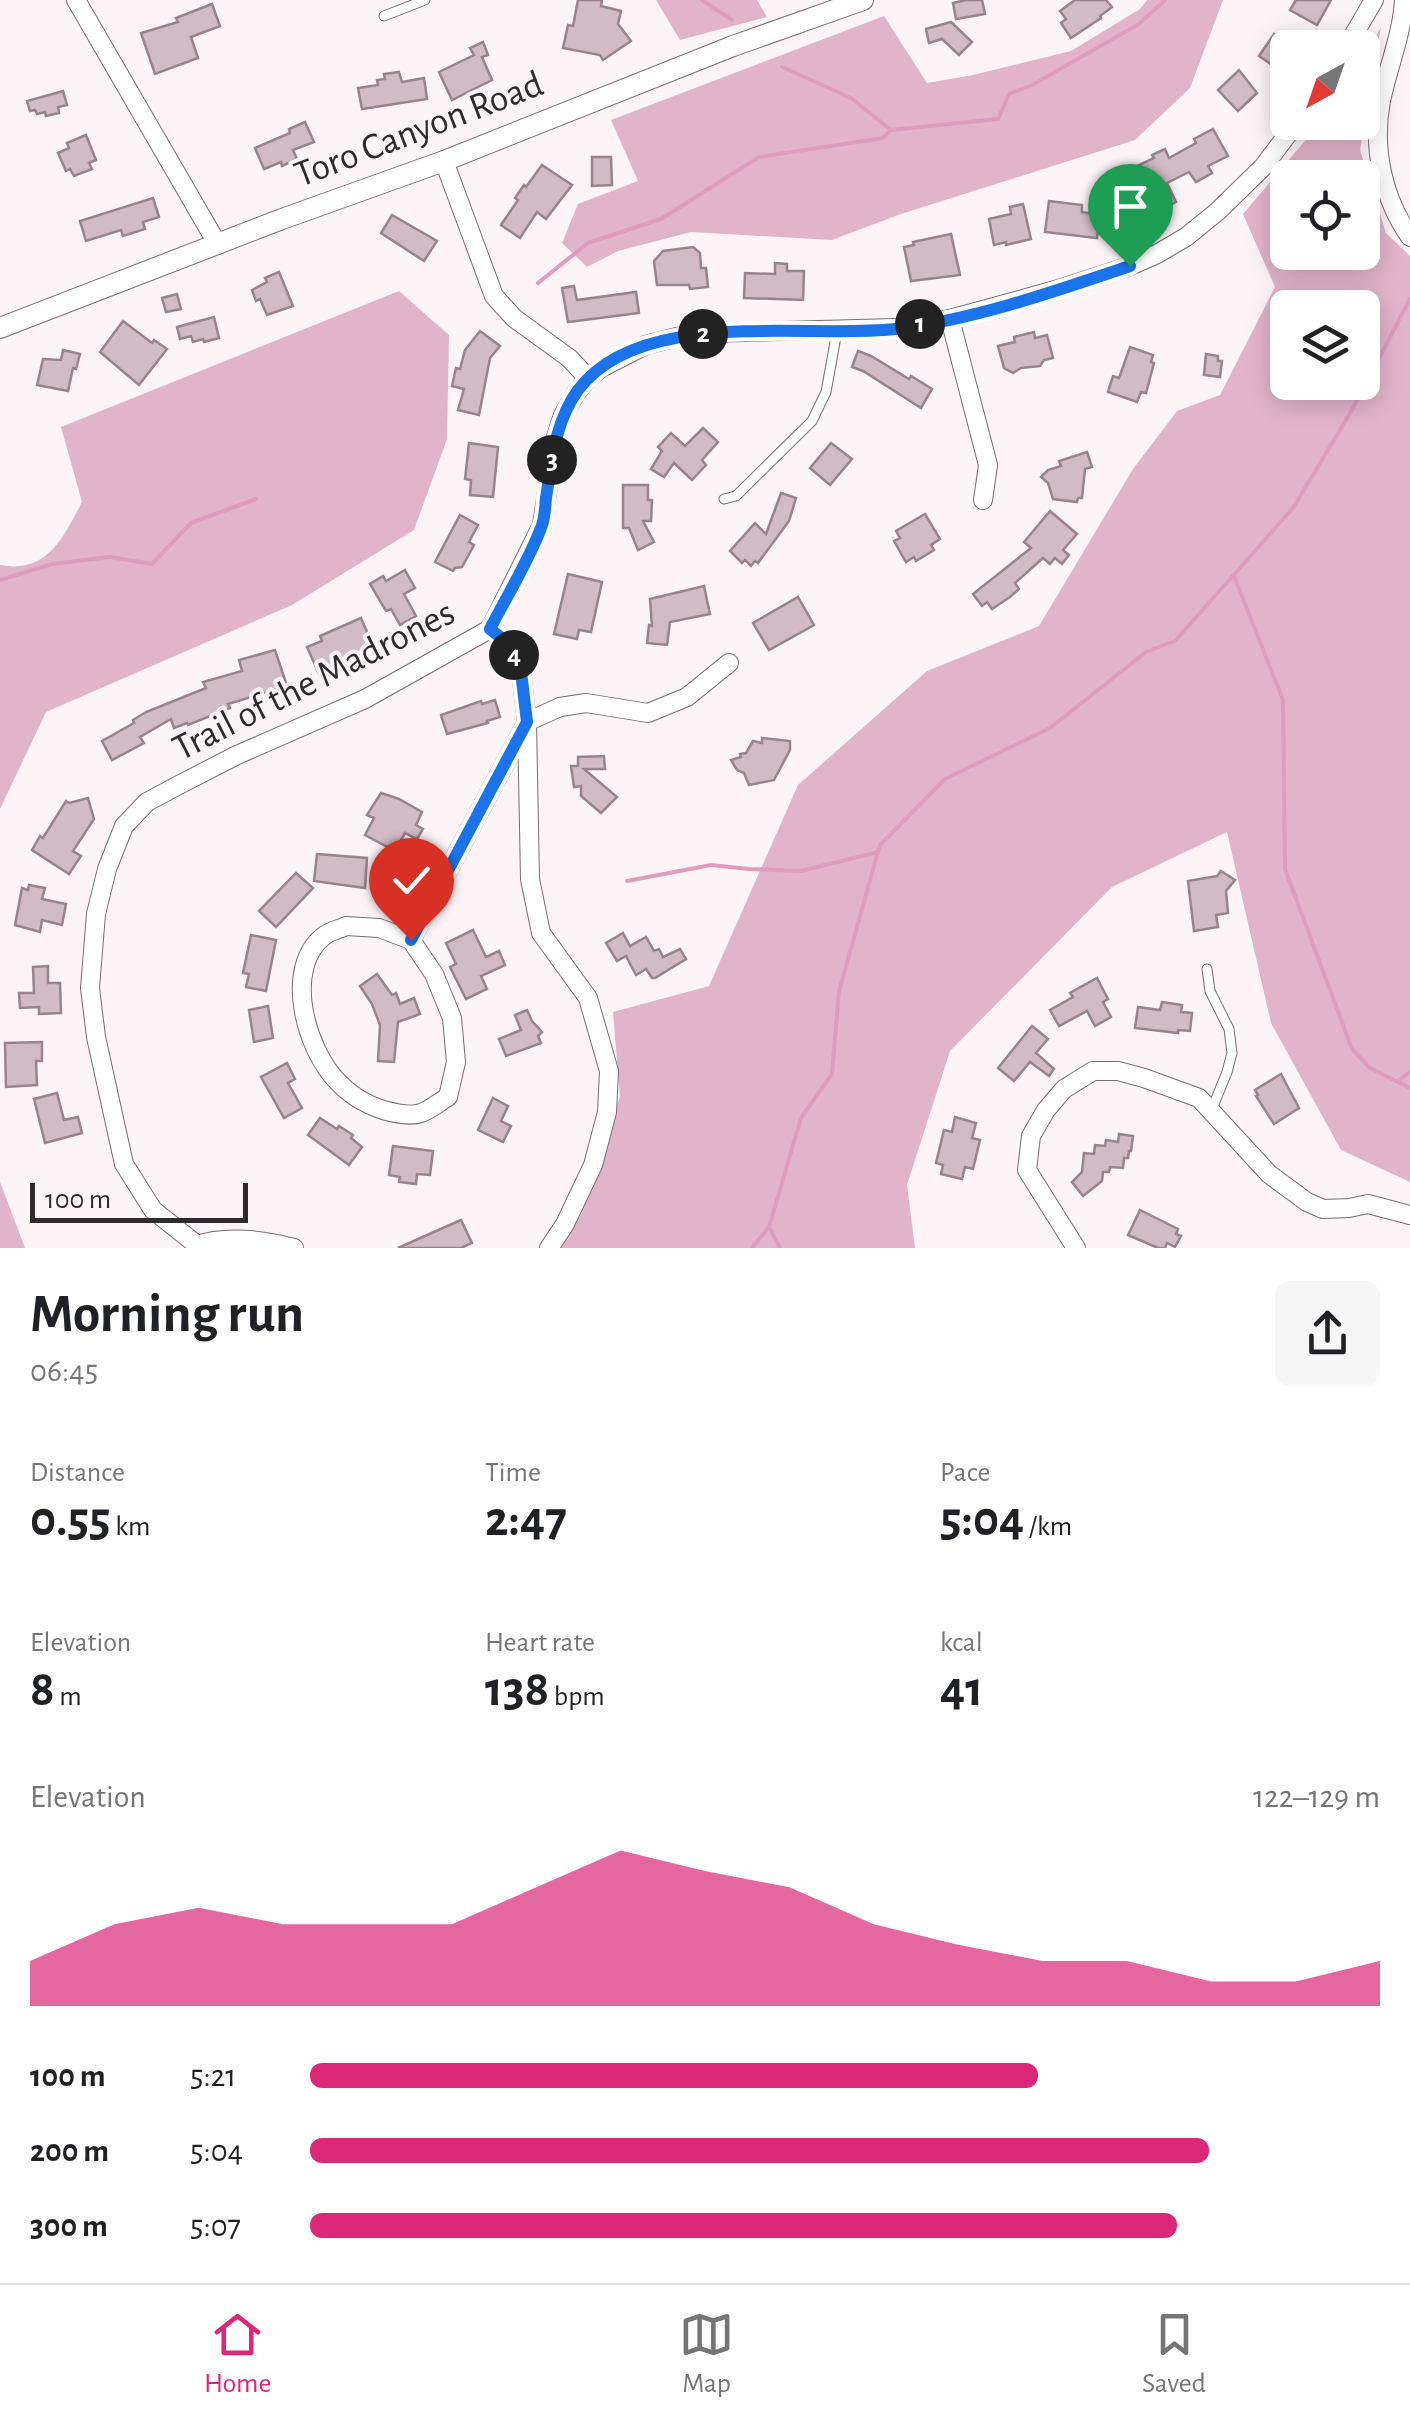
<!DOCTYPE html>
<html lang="en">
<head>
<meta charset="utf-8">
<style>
  :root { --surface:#fff; --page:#f6f6f6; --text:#202124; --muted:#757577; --line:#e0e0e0; --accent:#db2777 }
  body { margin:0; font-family:"Alegreya Sans",sans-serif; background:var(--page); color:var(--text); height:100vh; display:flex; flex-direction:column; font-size:38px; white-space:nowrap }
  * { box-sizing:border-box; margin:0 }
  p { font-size:32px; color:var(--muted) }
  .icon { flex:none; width:55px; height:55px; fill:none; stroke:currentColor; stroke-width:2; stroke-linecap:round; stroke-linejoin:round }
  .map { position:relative; height:1248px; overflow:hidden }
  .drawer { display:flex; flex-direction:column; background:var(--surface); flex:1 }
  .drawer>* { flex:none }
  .needle { width:65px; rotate:220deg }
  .controls { position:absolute; left:1270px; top:30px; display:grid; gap:20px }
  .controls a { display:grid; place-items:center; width:110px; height:110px; border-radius:15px; background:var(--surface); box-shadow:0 5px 25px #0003; font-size:50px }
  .scale { position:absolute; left:30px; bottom:25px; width:218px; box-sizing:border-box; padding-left:10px; border:5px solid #31292d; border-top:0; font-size:28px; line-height:35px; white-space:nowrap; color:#31292d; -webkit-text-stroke:8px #fdf4f8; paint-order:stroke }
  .pin { position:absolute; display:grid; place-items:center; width:85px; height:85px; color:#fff; margin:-102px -42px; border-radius:50% 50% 50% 0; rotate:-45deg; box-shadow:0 0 10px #0007 }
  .pin .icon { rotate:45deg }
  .km { position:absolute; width:50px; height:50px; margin:-25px; border-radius:50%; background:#222; color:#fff; font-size:28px; line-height:50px; text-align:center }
  .round { display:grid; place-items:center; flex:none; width:105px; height:105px; border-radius:15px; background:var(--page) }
  .summary { display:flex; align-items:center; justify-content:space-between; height:170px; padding:0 30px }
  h1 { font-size:55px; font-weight:700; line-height:75px }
  .stats { display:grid; grid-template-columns:repeat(3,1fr); gap:15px; height:170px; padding:10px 30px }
  .stats div { display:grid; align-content:center }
  .stats b { font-size:50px; font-weight:700 }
  .stats small { font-size:28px; font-weight:400 }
  .stats p { font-size:28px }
  .chart { height:280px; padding:20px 30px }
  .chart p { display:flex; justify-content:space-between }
  .chart svg { width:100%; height:180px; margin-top:10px; fill:var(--accent); opacity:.7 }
  ul { padding:0 30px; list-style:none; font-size:32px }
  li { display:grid; grid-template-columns:160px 120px 1fr; align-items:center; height:75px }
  li i { height:25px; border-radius:12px; background:var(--accent) }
  .dock { display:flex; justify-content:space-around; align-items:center; height:140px; border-top:2px solid var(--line); background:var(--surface); font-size:28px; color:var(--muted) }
  .dock a { display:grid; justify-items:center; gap:5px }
  .dock .current { color:var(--accent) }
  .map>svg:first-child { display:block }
  .green { fill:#e2b4ca; fill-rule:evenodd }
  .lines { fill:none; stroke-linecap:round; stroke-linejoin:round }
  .stream { stroke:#df9cbd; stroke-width:4 }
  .building { fill:#d1bbc5; stroke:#99848e; stroke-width:2.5 }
  .service-casing { stroke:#7e6a73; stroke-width:11 }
  .minor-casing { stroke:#7e6a73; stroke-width:20 }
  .tertiary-casing { stroke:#7e6a73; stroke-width:22 }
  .service { stroke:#fff; stroke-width:9 }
  .minor { stroke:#fff; stroke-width:18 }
  .tertiary { stroke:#fff; stroke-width:20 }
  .route-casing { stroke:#fff; stroke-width:20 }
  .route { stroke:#1a73e8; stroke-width:12 }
  .labels { text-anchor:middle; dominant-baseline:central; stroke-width:8; stroke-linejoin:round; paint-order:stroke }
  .street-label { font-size:38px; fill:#31292d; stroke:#fdf4f8 }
</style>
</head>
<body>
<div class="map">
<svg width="1410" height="1248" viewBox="0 0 1410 1248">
  <rect width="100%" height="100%" fill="#fdf4f8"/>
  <!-- green -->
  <g class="green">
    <polygon points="656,0 757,0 767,17 680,40"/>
    <polygon points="1147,0 1223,0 1190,88 1135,140 901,214 832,240 691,232 618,251 587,267 562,243 578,204 638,181 611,120 884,16 927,83 973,75 1071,51 1140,9"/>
    <path d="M1381 27 1360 150 1386 233 1410 256V1182L1341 1150 1271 1023 1227 832 1112 887 950 1051 907 1185 915 1248H558L582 1213 620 1096 613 1012 709 986 798 785 927 671 1039 626 1133 469 1177 411 1220 395 1275 287 1243 214 1320 123 1362 122 1363 60ZM1288 178H1362V252H1288ZM1288 308H1362V382H1288Z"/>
    <path d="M399 291 449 335 447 439 414 530 292 605 46 712 0 809V565C47 574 63 538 82 502L61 427Z"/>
    <polygon points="0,1182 25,1248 0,1248"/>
  </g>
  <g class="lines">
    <!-- stream -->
    <g class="stream">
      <polyline points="702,0 732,20"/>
      <polyline points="782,67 851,98 891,130 998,119 1009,94 1032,85 1139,24 1165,0"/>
      <polyline points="538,283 588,243 661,219 759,157 883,138 891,130"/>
      <polyline points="1234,576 1283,700 1285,869 1352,1049 1370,1068 1410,1088"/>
      <polyline points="0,580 52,564 110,557 152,564 191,523 256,499"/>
      <polyline points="627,881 711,865 749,869 801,871 878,852"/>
      <polyline points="1398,1081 1410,1072"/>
      <polyline points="769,1227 780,1248"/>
      <polyline points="752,1248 769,1227 801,1118 832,1074 839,991 880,845 945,779 1050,728 1146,652 1175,641 1293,508 1352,410 1410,299"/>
    </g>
  </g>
  <!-- building -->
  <g class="building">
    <polygon points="578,0 602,0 601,6 621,11 618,24 631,41 603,60 600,55 563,48 568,25 573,26"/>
    <polygon points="966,0 982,0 985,14 956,19 953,3"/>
    <polygon points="1075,0 1106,0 1112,7 1100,16 1101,18 1071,38 1061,23 1066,19 1060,11"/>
    <polygon points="1296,0 1331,0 1317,25 1290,10"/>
    <polygon points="212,4 220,26 191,37 198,58 155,74 141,33 178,22 176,18"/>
    <polygon points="951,22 972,42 959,55 942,39 929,43 926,29"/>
    <polygon points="1274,34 1288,44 1288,76 1259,56"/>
    <polygon points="483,42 488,55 482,57 492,80 452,100 439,72 474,55 470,48"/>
    <polygon points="1239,70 1257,93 1238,111 1218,90"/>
    <polygon points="399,72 402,82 424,78 427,99 362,109 358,88 378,85 377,80 385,79 384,74"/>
    <polygon points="63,91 67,105 58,107 59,113 46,116 45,112 37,114 35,110 30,111 27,101"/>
    <polygon points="305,122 314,142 293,150 297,159 282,166 281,162 264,169 255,148 290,133 289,129"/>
    <polygon points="1213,129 1228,156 1208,166 1212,173 1196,182 1189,172 1167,183 1176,202 1158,211 1150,194 1131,203 1128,197 1126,198 1116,176 1154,158 1152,155 1165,149 1169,158 1196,143 1194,139"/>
    <polygon points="86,135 96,160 89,163 92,169 74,176 70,169 66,171 58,153 69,148 67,143"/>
    <polygon points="592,157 611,157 612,185 592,186"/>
    <polygon points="542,165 572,185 546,219 537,212 520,238 501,225 518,200 515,198 524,185 526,187"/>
    <polygon points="153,198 159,217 143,222 145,229 123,236 121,230 86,241 80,221"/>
    <polygon points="1049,201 1082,205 1082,212 1100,215 1097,238 1045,232"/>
    <polygon points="1023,204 1031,239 1006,245 1006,242 994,245 989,219 1011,214 1010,207"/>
    <polygon points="392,215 437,241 424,261 381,233"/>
    <polygon points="951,234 960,275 911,281 904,247 914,245 913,242"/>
    <polygon points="693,247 700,253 701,268 706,268 708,287 690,289 689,285 657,285 654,261 663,251"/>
    <polygon points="775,263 787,264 787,271 804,271 803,300 744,298 745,273 775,274"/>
    <polygon points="279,272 293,306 267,315 260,299 256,301 252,290 267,282 265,278"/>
    <polygon points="574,286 577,300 636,292 639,313 568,322 562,288"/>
    <polygon points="177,294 181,309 166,312 162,298"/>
    <polygon points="214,317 219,338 204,342 203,339 193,342 191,336 180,339 177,327"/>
    <polygon points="123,321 152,343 154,340 167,349 139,385 100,352"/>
    <polygon points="480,331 500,346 490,358 479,415 458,410 464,389 452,386 456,368 460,369 465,350"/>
    <polygon points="1034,332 1035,338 1047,335 1053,358 1044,360 1040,366 1021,368 1013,373 1004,368 998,346 1015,342 1014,337"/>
    <polygon points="1130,347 1153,355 1151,362 1154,363 1146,393 1141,392 1137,402 1108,392 1113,376 1119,378"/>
    <polygon points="63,350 80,354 76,369 73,368 68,391 37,385 43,359 61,360"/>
    <polygon points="858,351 871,356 909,379 911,376 932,389 921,408 863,371 852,367"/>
    <polygon points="1206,354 1218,356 1218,361 1222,361 1220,377 1204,375"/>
    <polygon points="703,428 718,442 702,460 706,465 692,480 674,463 664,477 651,469 662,451 658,447 671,433 685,446"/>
    <polygon points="469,443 498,447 493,497 470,495 471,480 465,479"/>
    <polygon points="831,443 852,459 830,485 810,468"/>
    <polygon points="1087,452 1092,467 1085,469 1082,498 1078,498 1077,502 1053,499 1048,483 1041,477 1048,470 1061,466 1059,461"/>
    <polygon points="623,485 648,485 648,500 652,500 651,521 643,521 654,542 638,550 629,528 623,528"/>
    <polygon points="781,493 796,498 789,521 758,563 755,561 751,566 745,560 742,563 730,551 755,523 766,534"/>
    <polygon points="1050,511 1077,534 1063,550 1069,555 1062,564 1055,558 1050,564 1043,558 1015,583 1019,589 1010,597 992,609 987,602 982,606 973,594 1031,548 1024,542"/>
    <polygon points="925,514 940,539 931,545 934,550 916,561 914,557 906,562 894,541 900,538 896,531"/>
    <polygon points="460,515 478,525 469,542 474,545 462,567 455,568 453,571 435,562"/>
    <polygon points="405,570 415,588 404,594 416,616 400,625 391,609 386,611 370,584 383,576 386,581"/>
    <polygon points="568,574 602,582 591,632 579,630 577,639 554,634"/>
    <polygon points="704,586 710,614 670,622 667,645 647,643 649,625 652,626 650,599"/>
    <polygon points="798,597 814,625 769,650 753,623"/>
    <polygon points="361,618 374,648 319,674 307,647 322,641 320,636"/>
    <polygon points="275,650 287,686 228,704 230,708 188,725 187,723 174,728 171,719 140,737 144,743 112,760 102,741 134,723 133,720 146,712 206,688 203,682 242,671 239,660"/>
    <polygon points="495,700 500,717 487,721 488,723 447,734 441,715 481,701 482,704"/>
    <polygon points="762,738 790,741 790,750 774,780 749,785 744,773 737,770 731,760 741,757 740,754 746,753 753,741 762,743"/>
    <polygon points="604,756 605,769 584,769 617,797 601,813 581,796 581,786 574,787 571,766 578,766 578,757"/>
    <polygon points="381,793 399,799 422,812 416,825 423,829 417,839 405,833 395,851 365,835 374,818 367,815"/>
    <polygon points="88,798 94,819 73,851 81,856 69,874 32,850 40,836 43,838 66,801 69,803"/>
    <polygon points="317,854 367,858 365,888 314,881"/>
    <polygon points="1221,871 1235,880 1226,891 1228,913 1216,915 1218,927 1194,931 1188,881 1217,876"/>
    <polygon points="296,873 313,888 276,927 259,911"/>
    <polygon points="29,885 45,888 42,899 66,904 62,925 42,920 40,932 15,925 22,888 28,890"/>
    <polygon points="473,930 486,957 499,951 505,965 481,976 487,989 466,999 450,967 456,964 446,943"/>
    <polygon points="623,933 630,946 646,937 654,951 659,949 663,957 680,949 686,959 655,978 652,978 646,969 636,975 626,956 617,961 606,943"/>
    <polygon points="251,935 276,940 266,991 246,987 249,974 243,973"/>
    <polygon points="48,966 48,983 60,983 61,1013 39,1014 39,1007 20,1008 19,993 34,993 33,967"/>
    <polygon points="377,974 392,995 396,993 400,1004 414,998 420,1014 398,1022 394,1062 378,1061 380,1025 372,1004 360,986"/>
    <polygon points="1097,978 1108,999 1103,1002 1111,1017 1095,1026 1087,1011 1059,1026 1050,1010 1073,997 1070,993"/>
    <polygon points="1162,1002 1182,1005 1181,1012 1192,1013 1190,1031 1178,1030 1178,1033 1135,1028 1138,1007 1160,1010"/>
    <polygon points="268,1006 273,1038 254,1042 249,1010"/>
    <polygon points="527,1010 532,1021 542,1032 538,1036 541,1043 506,1056 499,1039 521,1030 515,1015"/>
    <polygon points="1032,1026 1048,1039 1036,1053 1054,1069 1049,1076 1030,1062 1014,1081 998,1068"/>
    <polygon points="42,1042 42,1061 36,1061 37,1085 6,1087 5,1043"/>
    <polygon points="287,1063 295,1079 288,1083 302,1108 284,1118 261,1077"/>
    <polygon points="1281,1074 1299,1108 1274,1124 1256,1096 1258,1095 1255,1090"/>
    <polygon points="57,1093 64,1120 78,1117 82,1133 45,1143 34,1099"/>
    <polygon points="493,1098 508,1106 501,1121 511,1126 503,1142 478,1130"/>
    <polygon points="955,1117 976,1123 972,1138 980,1140 973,1169 965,1167 962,1179 941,1174 943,1165 936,1163 944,1130 952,1132"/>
    <polygon points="320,1118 337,1129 339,1126 353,1135 351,1138 362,1147 349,1165 308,1135"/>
    <polygon points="1119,1134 1133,1136 1131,1151 1129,1151 1128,1158 1124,1158 1123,1168 1110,1167 1109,1172 1103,1172 1102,1181 1083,1196 1072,1182 1082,1172 1084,1153 1094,1154 1095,1145 1105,1146 1106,1140 1118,1142"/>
    <polygon points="393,1146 433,1151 430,1175 417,1174 416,1184 399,1182 400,1177 389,1175"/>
    <polygon points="1140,1210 1178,1229 1176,1234 1181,1236 1175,1247 1167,1243 1165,1248 1158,1248 1128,1235"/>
    <polygon points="461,1220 472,1243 461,1248 398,1248"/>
  </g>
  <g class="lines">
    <!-- service casing -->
    <g class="service-casing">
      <g id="service">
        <polyline points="384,16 425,0"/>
        <polyline points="724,499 736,496 812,421 826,392 837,331"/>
        <polyline points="1207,969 1210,991 1229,1029 1232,1053 1227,1072 1212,1109"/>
      </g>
    </g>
    <!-- minor casing -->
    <g class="minor-casing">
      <g id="minor">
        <polyline points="76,0 218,245"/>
        <path d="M1404 0C1402 35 1388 67 1381 101 1372 149 1383 198 1410 237"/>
        <polyline points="1346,48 1374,0"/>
        <polyline points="444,161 494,296 514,318 569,358 588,378"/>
        <polyline points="950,319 988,465 983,500"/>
        <path d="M346 926 379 928 411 940 434 974 452 1018 456 1062 448 1097C439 1102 430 1110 421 1113 410 1117 394 1113 383 1110 365 1104 351 1096 338 1082 306 1050 282 967 325 935 331 931 340 929 346 926Z"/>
        <polyline points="411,940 527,722 521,672 509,644 490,629"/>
        <path d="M197 1245C226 1235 265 1240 294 1248"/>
        <polyline points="201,1248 153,1210 124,1164 96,1037 90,988 96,914 107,869 124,826 147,802 175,787 235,756 365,699 490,629 542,525 555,440 563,415 576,393 588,378 601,368 646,345 677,337 709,333 896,328 950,319 1059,289 1130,266 1157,254 1186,237 1218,211 1263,167 1297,122"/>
        <polyline points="549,1248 565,1224 593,1165 607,1112 609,1071 588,998 541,933 530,879 527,722 560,707 586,703 648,713 687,697 729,663"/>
        <polyline points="1076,1248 1027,1170 1031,1136 1046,1110 1064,1089 1093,1071 1118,1071 1144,1078 1199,1098 1269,1174 1307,1202 1323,1209 1349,1208 1368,1204 1410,1215"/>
      </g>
    </g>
    <!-- tertiary casing -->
    <g class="tertiary-casing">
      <polyline id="tertiary" points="0,328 282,219 444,161 733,46 863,0"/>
    </g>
    <!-- service -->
    <use href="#service" class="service"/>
    <!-- minor -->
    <use href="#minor" class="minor"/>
    <!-- tertiary -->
    <use href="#tertiary" class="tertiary"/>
  </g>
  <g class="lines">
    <!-- route casing -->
    <g class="route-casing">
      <path id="route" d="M411 940 527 722 521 672 509 644 490 629C507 596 528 562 541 528 545 519 545 508 546 498 552 460 555 422 578 390 640 307 804 339 895 329 973 320 1056 291 1130 266"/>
    </g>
    <!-- route -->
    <use href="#route" class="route"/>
  </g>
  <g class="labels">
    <!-- street labels -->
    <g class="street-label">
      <text transform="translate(419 130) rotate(-21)">Toro Canyon Road</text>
      <text transform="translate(314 681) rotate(-27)">Trail of the Madrones</text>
    </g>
  </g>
</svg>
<div class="controls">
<a><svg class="needle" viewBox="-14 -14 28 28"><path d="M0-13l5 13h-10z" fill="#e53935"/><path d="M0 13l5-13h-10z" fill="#757577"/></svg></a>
<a><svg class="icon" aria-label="locate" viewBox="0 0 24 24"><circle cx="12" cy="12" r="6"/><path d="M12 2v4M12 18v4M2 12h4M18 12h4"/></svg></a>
<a><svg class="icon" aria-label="layers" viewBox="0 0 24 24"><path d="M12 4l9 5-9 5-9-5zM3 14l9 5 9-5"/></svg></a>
</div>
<div class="scale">100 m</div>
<div class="pin" style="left:1130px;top:266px;background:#1e9e55"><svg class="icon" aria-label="arrive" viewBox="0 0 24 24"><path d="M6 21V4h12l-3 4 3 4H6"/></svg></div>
<div class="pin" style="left:411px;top:940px;background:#d93025"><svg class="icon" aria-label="check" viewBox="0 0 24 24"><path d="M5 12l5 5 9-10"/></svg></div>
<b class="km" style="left:920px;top:324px">1</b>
<b class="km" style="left:703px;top:334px">2</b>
<b class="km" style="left:552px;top:460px">3</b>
<b class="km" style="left:514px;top:655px">4</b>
</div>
<section class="drawer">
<div class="summary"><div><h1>Morning run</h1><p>06:45</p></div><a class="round"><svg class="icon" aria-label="share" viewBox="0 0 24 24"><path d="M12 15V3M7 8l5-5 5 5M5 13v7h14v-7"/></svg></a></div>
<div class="stats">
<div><p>Distance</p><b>0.55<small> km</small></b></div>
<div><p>Time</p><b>2:47</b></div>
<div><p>Pace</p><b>5:04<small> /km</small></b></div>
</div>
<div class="stats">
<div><p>Elevation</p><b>8<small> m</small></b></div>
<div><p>Heart rate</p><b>138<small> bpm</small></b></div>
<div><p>kcal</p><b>41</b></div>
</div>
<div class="chart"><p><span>Elevation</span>122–129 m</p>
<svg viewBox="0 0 160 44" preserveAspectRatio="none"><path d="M0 44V33L10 24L20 20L30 24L40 24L50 24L60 15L70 6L80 11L90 15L100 24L110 29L120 33L130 33L140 38L150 38L160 33V44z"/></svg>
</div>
<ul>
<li><b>100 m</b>5:21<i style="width:68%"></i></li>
<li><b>200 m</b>5:04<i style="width:84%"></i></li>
<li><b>300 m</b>5:07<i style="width:81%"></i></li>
</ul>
</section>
<nav class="dock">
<a class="current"><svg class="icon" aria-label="home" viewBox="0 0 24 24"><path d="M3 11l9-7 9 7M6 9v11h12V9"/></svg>Home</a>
<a><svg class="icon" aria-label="map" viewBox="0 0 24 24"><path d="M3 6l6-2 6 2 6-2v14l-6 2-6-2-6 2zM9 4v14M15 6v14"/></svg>Map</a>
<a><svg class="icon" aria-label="saved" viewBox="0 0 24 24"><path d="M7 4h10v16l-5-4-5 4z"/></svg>Saved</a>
</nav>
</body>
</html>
